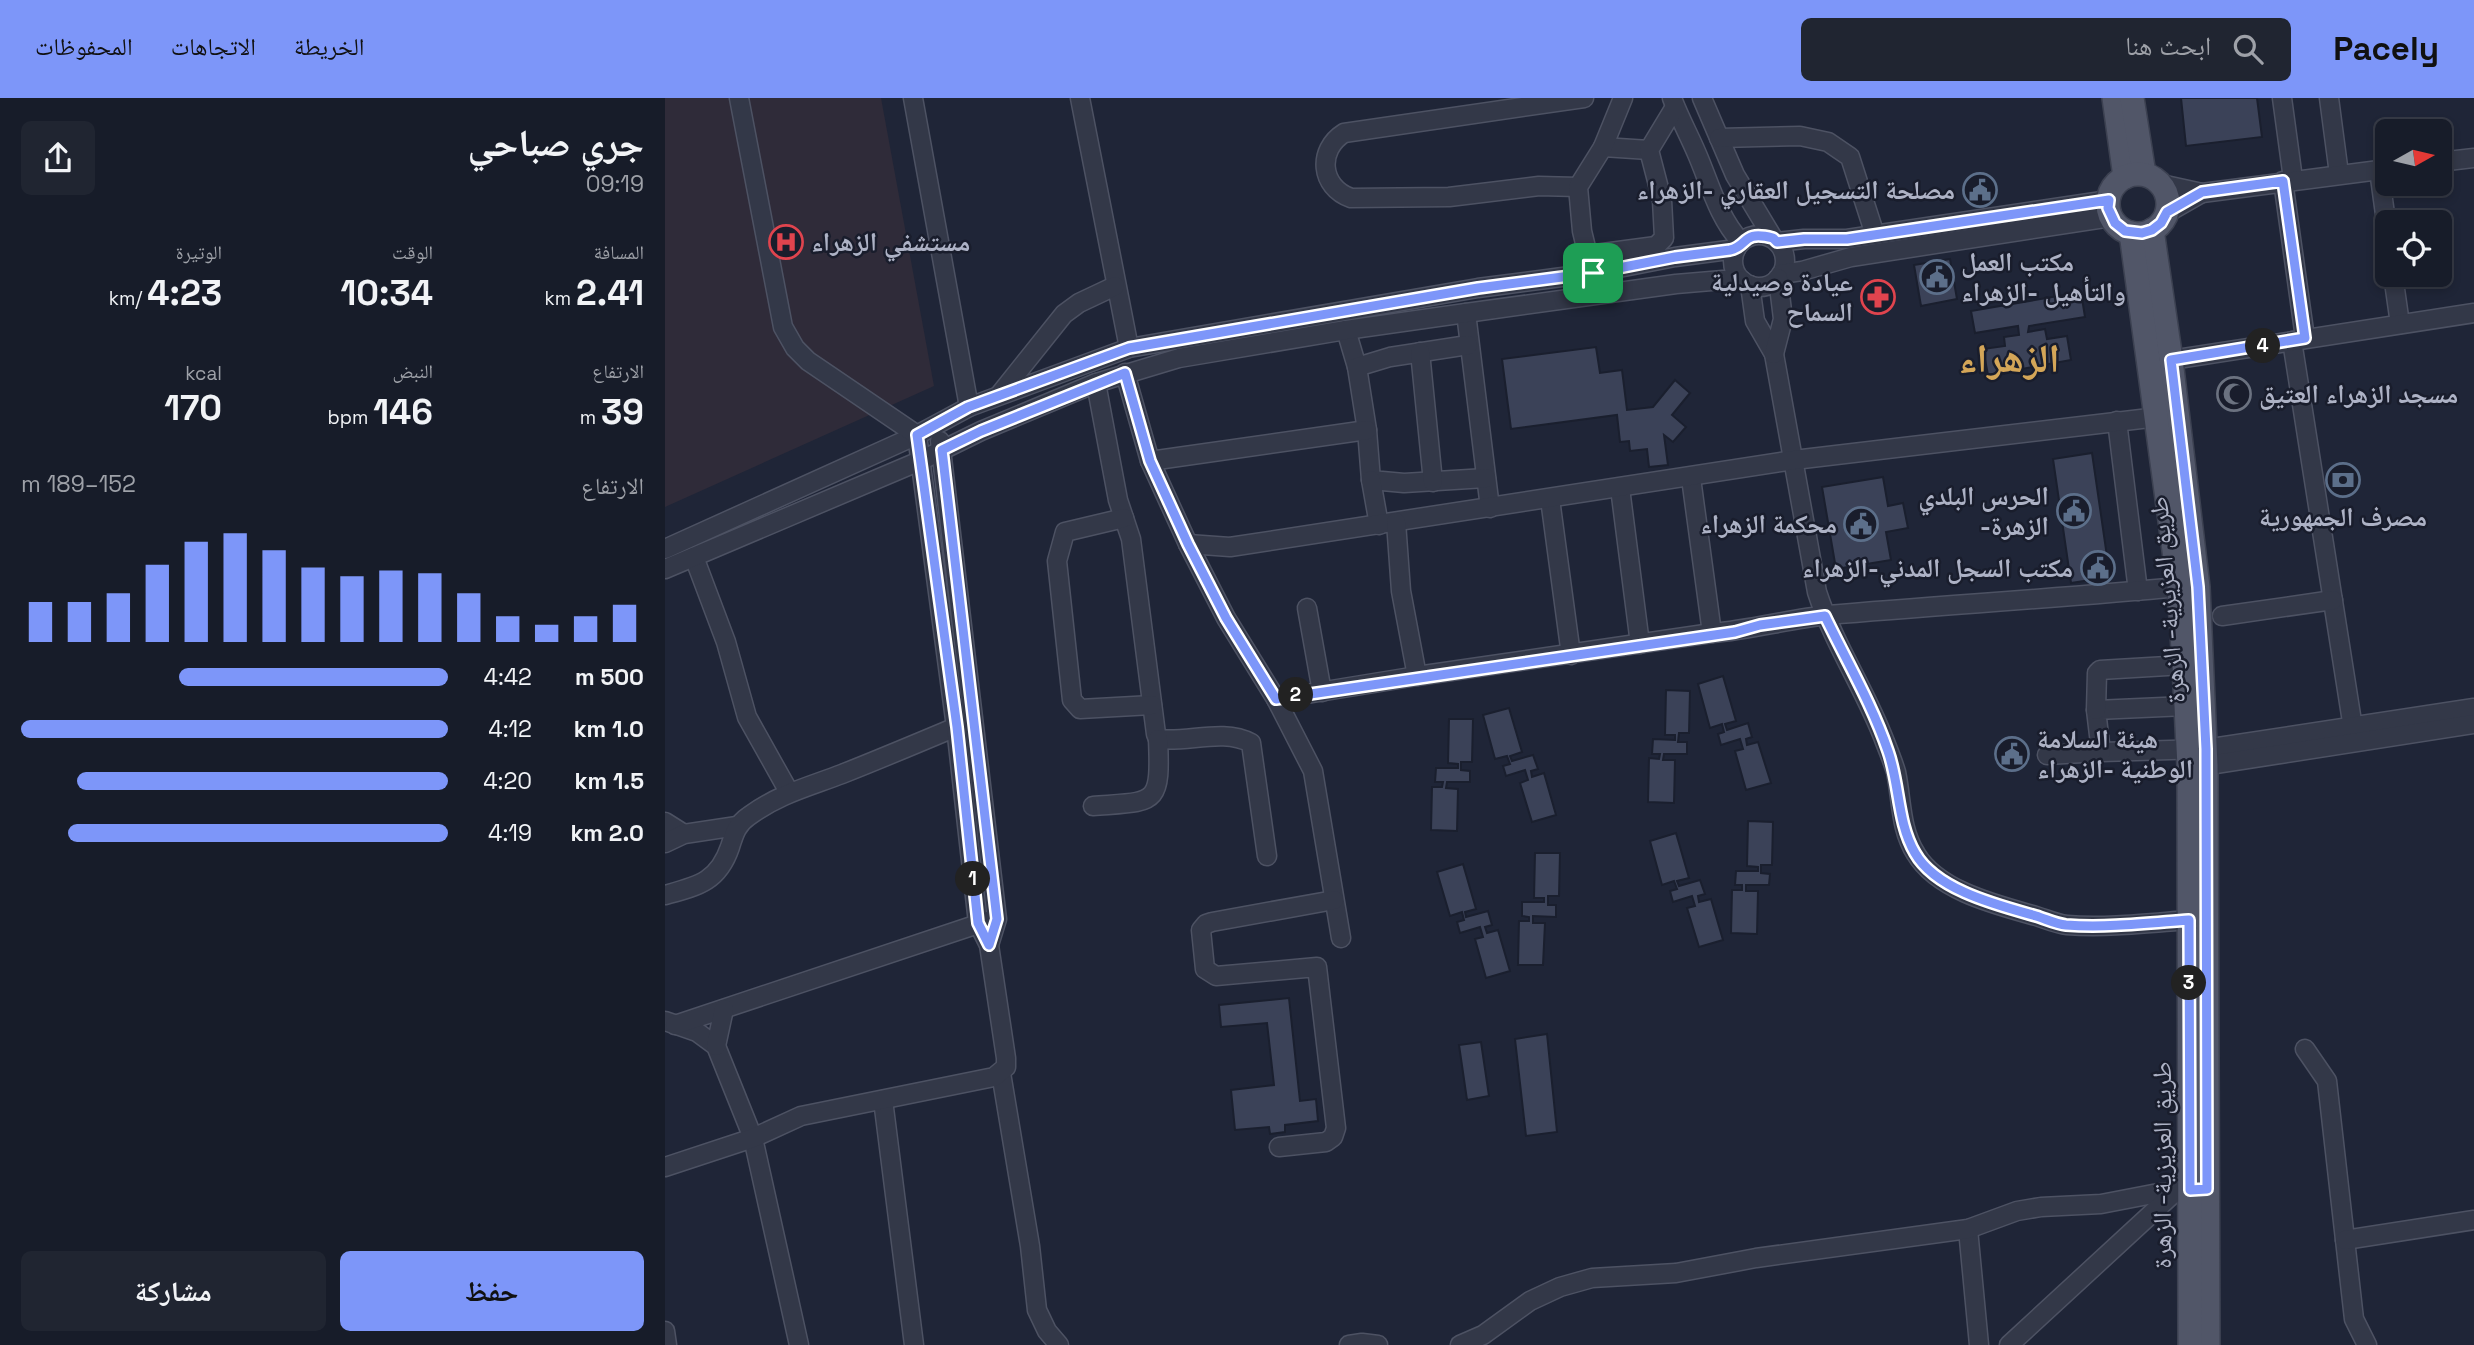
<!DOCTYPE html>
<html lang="ar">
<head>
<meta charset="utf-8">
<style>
  :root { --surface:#171c29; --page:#202531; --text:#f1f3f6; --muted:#9ea1a8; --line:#363a46; --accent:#7d96f9 }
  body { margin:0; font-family:"Space Grotesk","Noto Naskh Arabic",sans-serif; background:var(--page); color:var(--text); direction:rtl; height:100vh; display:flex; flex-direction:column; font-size:26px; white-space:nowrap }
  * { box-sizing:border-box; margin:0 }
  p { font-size:23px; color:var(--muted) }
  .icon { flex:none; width:38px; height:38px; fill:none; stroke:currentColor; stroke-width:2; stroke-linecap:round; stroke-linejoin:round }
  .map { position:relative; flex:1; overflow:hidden; direction:ltr }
  .drawer { display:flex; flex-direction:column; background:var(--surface); width:665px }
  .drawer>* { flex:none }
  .needle { width:46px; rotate:82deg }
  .controls { position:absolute; left:1710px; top:21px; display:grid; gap:14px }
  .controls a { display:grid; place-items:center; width:77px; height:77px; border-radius:10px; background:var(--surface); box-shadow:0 4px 10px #0003,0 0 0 2px var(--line); font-size:35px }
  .pin { position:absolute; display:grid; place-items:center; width:60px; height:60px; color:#fff; margin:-30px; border-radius:14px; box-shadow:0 4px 10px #0006 }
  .km { position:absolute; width:35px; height:35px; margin:-18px; border-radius:50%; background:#222; color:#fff; font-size:19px; line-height:35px; text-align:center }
  .round { display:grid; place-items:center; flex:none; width:74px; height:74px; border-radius:10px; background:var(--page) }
  .overview { display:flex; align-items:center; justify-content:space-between; height:119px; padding:0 21px }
  h1 { font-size:38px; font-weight:700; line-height:52px }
  .metrics { display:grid; grid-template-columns:repeat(3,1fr); gap:10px; height:119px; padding:7px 21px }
  .metrics div { display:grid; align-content:center }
  .metrics b { font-size:35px; font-weight:700 }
  .metrics small { font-size:19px; font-weight:400 }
  .metrics p { font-size:19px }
  .chart { height:196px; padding:14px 21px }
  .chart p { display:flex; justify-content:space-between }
  .chart svg { width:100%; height:126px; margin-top:7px; stroke:var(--accent); stroke-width:6 }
  .button { display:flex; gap:14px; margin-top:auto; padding:14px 21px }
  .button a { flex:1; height:80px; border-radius:10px; background:var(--accent); color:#111; font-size:28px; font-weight:700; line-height:80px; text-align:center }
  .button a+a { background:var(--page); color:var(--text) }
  ul { padding:0 21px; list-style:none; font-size:23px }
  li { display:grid; grid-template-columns:112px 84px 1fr; align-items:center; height:52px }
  li i { height:18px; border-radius:9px; background:var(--accent) }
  header { display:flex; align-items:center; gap:42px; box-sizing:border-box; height:98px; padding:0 35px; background:var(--accent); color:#111 }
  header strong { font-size:33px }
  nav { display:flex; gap:38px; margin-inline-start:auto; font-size:24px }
  .search { width:490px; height:63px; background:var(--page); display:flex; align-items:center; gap:18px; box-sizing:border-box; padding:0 24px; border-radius:10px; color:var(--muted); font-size:26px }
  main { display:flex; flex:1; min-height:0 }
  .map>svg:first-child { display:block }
  .medical { fill:#2f2b39 }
  .building { fill:#3b4258; stroke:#1a1f2e; stroke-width:2 }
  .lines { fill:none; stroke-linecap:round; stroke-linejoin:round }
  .minor-casing { stroke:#4d5263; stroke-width:21 }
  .major-casing { stroke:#3c4151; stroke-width:26 }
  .minor { stroke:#333848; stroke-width:18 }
  .major { stroke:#515668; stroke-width:23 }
  .route-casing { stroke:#fff; stroke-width:14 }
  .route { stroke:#7d96f9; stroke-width:9 }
  .labels { text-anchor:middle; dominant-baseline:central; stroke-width:5; stroke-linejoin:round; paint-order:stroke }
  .poi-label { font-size:26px; font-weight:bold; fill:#adb2c5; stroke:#191d2c; text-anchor:end }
  .street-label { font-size:26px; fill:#adb2c5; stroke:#191d2c }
  .town-label { font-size:40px; font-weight:bold; fill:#d4a658; stroke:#191d2c }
</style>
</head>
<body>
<header>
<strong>Pacely</strong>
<div class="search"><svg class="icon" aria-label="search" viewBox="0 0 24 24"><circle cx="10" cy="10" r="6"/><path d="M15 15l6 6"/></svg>ابحث هنا</div>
<nav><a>الخريطة</a><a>الاتجاهات</a><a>المحفوظات</a></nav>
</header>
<main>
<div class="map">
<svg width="1809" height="1247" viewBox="0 0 1809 1247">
  <rect width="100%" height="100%" fill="#1f2537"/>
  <!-- medical -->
  <polygon class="medical" points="0,0 216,0 269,288 0,409"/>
  <!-- building -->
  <g class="building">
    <polygon points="1516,0 1592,0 1597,39 1521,48"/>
    <polygon points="1285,161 1292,201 1256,208 1249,167"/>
    <polygon points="1416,194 1420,219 1364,228 1363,234 1380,231 1382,241 1402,238 1406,262 1323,277 1318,251 1340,248 1339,239 1354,237 1353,228 1310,235 1306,213"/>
    <polygon points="931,249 935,275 957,272 962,312 988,309 1010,282 1025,295 1007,317 1021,329 1008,344 999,337 1003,367 984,369 982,351 965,353 964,343 955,344 952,317 846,331 837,261"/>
    <polygon points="1427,355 1445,479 1406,485 1388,361"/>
    <polygon points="1218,379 1223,408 1238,405 1243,430 1221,434 1226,462 1171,471 1157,389"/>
    <polygon points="1058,578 1071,623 1060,626 1062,632 1083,625 1087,639 1081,641 1082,647 1093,644 1106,685 1081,692 1070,653 1078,651 1075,641 1056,647 1053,636 1059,634 1057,626 1045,630 1033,586"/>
    <polygon points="1001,592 1025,593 1024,635 1014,635 1013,644 1022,644 1022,656 999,656 998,662 1010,662 1009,705 983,704 984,660 994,661 995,656 987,656 988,641 1010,642 1010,637 1000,637"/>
    <polygon points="844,610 857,654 845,658 847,663 868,657 873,671 866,673 867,679 879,675 891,717 867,724 855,685 863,682 860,672 841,678 838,668 845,666 842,658 830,661 818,617"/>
    <polygon points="784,621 808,621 807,664 796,664 796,672 805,673 805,684 782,684 781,690 793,691 792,733 766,732 767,689 777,689 778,684 770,684 771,670 793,670 793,666 783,665"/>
    <polygon points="1083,723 1108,724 1107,767 1096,767 1096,775 1105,776 1104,787 1081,787 1081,793 1093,793 1092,836 1066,835 1067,792 1077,792 1077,787 1070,787 1071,773 1093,773 1093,769 1082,768"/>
    <polygon points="1011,735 1024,780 1012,783 1014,788 1035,782 1040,796 1033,798 1034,804 1046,801 1058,842 1034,849 1022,810 1030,808 1027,798 1008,804 1005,793 1012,791 1009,783 997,787 985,743"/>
    <polygon points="870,755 895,755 894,798 883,798 883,807 891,807 891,819 868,818 868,825 880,825 878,867 853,867 854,823 864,823 864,819 857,818 857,804 879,804 879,800 869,800"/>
    <polygon points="798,766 811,811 800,814 801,819 823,813 827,827 820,829 822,835 833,832 845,873 821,880 810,841 818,839 815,829 795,835 792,824 799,822 797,814 785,818 772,774"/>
    <polygon points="624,900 635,1003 651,1001 653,1023 620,1027 620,1034 605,1036 604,1029 570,1032 566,992 609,987 602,925 556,929 554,907"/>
    <polygon points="882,936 892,1034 861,1038 850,941"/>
    <polygon points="816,944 824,998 802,1002 794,947"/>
  </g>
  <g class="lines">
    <!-- minor casing -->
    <g class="minor-casing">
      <g id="minor">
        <polyline points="248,0 304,309"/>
        <polyline points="415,0 464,250"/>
        <path d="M1007 0C1014 19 1024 37 1032 56 1045 86 1053 119 1076 144"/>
        <polyline points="1037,0 1070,77 1108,140"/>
        <polyline points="1617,0 1628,81"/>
        <polyline points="1664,0 1674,76"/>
        <polyline points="1054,40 1135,38 1163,44 1185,59 1210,137"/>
        <polyline points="938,49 984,52"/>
        <polyline points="1774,64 1809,60"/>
        <polyline points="1714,72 1722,131"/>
        <polyline points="1618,83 1640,240"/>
        <polyline points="1496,86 1537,95 1722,71"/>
        <path d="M913 89 874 88 784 99 686 100C655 89 652 52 679 35L919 0"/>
        <polyline points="1502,115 1537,95"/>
        <circle cx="1094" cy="163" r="26"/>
        <polyline points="1112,144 1139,141 1182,141 1444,102"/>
        <polyline points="923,157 991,148 999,140 997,102 984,52 1010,9"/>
        <polyline points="925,166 917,133 913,89 938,49 958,0"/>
        <polyline points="1116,176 1137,173 1186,159 1446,119"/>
        <polyline points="1728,177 1735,226"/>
        <path d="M1085 187 1090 223 1109 256 1152 494C1169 547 1201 593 1220 644 1224 654 1228 664 1231 674 1237 703 1235 731 1251 756 1273 793 1332 807 1371 818 1381 821 1391 826 1402 827 1442 830 1484 825 1524 822"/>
        <polyline points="801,215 825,410"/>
        <polyline points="681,232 692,269"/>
        <polyline points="1627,243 1688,630"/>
        <polyline points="803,247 725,259 692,269 702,332 706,382 739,385 821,380"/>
        <polyline points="755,254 768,384"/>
        <polyline points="1109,256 1118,221 1113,180"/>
        <polyline points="1506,262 1809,215"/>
        <polyline points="460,275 485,363 523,446 561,520 611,601 648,673 676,840"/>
        <path d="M431 285 453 402 466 441 491 636 493 641C523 645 558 630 586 645L602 758"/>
        <polyline points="335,296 399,216 414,205 450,188"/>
        <polyline points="1452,323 1473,493"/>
        <polyline points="275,343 332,821 324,847"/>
        <polyline points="485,363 702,332"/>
        <path d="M1026 380 1047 535C1086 532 1124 521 1163 517 1280 507 1397 500 1514 489"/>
        <polyline points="706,382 714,427"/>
        <polyline points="955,390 975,546"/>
        <polyline points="885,401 906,557"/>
        <polyline points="459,420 400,434 392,463 407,602 415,611 487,607"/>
        <polyline points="523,446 565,449 1129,362 1493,319"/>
        <polyline points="0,451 252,337 304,309 464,250 813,190 928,175 1010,159 1071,151"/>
        <polyline points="29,459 61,544 82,619 124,694"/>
        <polyline points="0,471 257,362 316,333 431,285 514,260 681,232 801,215 1011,186 1058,182 1078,183"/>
        <polyline points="642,510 657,594"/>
        <polyline points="1557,518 1668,502"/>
        <polyline points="752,578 1047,535"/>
        <polyline points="611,601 752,578 736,493 731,424"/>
        <polyline points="1521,608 1431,612 1436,654 1540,651 1809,610"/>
        <polyline points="1431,612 1432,575 1435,572 1519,567"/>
        <polyline points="1382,657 1436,654"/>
        <polyline points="1531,669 1809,626"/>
        <path d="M428 708C491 703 496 709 493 641"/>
        <polyline points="0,724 19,736"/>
        <polyline points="0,745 19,736 72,728"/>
        <path d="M0 797C33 788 53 784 65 749 69 736 72 726 84 718 114 696 143 689 177 676 215 661 253 645 291 629"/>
        <polyline points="0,923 32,934 51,948 88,1040 134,1247"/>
        <polyline points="10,927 322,823"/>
        <polyline points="51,948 59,911"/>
        <polyline points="1640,951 1662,983 1689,1221 1702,1247"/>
        <polyline points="336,975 365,1148 372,1212 382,1233 394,1247"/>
        <polyline points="218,1002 249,1247"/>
        <polyline points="614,1049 661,1044 668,1039 671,1030 652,869 551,878 540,871 536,832 541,826 547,824 669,802"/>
        <polyline points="0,1069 88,1040 136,1018 329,979 341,969 341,960 324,847 313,825 291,629 252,337 143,263 130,250 118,229 74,0"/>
        <polyline points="1303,1131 1314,1247"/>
        <polyline points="1680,1142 1809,1122"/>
        <polyline points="0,1233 2,1247"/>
        <polyline points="684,1247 697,1245 713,1247"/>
        <polyline points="795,1247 818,1237 865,1203 895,1189 927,1180 1011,1175 1091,1160 1303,1131 1352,1113 1376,1109 1436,1106 1488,1096 1536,1091"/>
        <polyline points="1344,1247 1510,1094"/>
      </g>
    </g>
    <!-- major casing -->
    <g class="major-casing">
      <g id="major">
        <polyline points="1449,0 1460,79"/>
        <polyline points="1467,0 1479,76"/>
        <circle cx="1473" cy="106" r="30"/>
        <polyline points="1487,132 1506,262 1533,489 1541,668 1543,1247"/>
        <polyline points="1466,135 1514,489 1519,567 1524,669 1525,1247"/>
      </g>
    </g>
    <!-- minor -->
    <use href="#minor" class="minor"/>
    <!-- major -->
    <use href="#major" class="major"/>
  </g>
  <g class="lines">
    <!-- route casing -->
    <g class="route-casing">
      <path id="route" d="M1618 83 1640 240 1506 262 1533 489 1541 651 1542 1091 1525 1092 1524 822C1484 825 1442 830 1401 827 1391 826 1381 821 1371 818 1332 807 1271 792 1250 755 1232 724 1235 687 1223 653 1207 606 1181 562 1160 518L1095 527 1070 534 611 601 561 520 523 446 485 363 460 275 316 333 277 352 332 821 324 847 313 825 292 629 252 337 303 309 464 250 813 190 928 175 1010 159 1065 152C1084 148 1076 132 1108 140L1112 144 1139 141H1182L1444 102 1443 110 1450 125 1460 133 1477 135 1487 132 1496 125 1502 114 1537 94Z"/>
    </g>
    <!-- route -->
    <use href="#route" class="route"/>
  </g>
  <!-- icons -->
  <defs>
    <g id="civic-ring" transform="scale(1.75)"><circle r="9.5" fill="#191d2c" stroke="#5c6f8a" stroke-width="1.5"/><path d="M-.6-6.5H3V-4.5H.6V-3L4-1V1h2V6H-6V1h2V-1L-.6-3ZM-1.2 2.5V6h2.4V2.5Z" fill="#5c6f8a"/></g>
    <g id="hospital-ring" transform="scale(1.75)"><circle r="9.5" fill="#191d2c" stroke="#e0444e" stroke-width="1.5"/><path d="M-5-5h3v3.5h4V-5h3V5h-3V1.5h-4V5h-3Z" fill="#e0444e"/></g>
    <g id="pharmacy-ring" transform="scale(1.75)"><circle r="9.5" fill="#191d2c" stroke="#e0444e" stroke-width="1.5"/><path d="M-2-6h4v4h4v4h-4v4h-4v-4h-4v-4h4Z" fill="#e0444e"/></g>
    <g id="mosque-ring" transform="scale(1.75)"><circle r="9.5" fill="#191d2c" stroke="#6b7280" stroke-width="1.5"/><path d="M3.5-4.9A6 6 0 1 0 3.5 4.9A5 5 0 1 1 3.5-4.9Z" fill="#6b7280"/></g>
    <g id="bank-ring" transform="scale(1.75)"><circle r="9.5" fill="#191d2c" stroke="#5c6f8a" stroke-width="1.5"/><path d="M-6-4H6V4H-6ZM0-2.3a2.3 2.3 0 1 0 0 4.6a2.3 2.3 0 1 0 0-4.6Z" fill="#5c6f8a"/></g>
  </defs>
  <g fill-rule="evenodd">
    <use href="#civic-ring" x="1315" y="92"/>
    <use href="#hospital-ring" x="121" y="144"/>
    <use href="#civic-ring" x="1272" y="179"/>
    <use href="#pharmacy-ring" x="1213" y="199"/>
    <use href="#mosque-ring" x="1569" y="296"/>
    <use href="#bank-ring" x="1678" y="382"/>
    <use href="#civic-ring" x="1409" y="413"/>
    <use href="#civic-ring" x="1196" y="426"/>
    <use href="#civic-ring" x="1433" y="470"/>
    <use href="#civic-ring" x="1347" y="656"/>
  </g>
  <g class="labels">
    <!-- poi labels -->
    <g class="poi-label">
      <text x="1290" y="92">مصلحة التسجيل العقاري -الزهراء</text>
      <text x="146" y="144" text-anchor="start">مستشفي الزهراء</text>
      <text x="1296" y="164" text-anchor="start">مكتب العمل<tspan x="1296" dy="30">والتأهيل -الزهراء</tspan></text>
      <text x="1188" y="184">عيادة وصيدلية<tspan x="1188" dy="30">السماح</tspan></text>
      <text x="1594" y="296" text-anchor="start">مسجد الزهراء العتيق</text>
      <text x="1384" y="398">الحرس البلدي<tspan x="1384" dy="30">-الزهرة</tspan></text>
      <text x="1678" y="419" text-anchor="middle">مصرف الجمهورية</text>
      <text x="1172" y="426">محكمة الزهراء</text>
      <text x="1408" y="470">مكتب السجل المدني-الزهراء</text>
      <text x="1372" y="641" text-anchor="start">هيئة السلامة<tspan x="1372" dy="30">الوطنية -الزهراء</tspan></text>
    </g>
    <!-- street labels -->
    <g class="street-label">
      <text transform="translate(1502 502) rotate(-95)">طريق العزيزية- الزهرة</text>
      <text transform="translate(1497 1067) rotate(-90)">طريق العزيزية- الزهرة</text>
    </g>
    <!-- town labels -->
    <g class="town-label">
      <text x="1344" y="260">الزهراء</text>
    </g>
  </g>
</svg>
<div class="controls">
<a><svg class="needle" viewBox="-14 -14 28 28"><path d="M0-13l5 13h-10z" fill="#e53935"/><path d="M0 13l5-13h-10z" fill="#9ea1a8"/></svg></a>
<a><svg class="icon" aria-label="locate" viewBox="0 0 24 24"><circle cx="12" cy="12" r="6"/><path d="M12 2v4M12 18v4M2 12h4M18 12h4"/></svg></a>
</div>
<div class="pin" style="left:928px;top:175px;background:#1e9e55"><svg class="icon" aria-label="arrive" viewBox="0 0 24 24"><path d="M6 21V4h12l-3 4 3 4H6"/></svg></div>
<b class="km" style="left:308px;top:781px">1</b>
<b class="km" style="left:631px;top:597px">2</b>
<b class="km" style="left:1524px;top:885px">3</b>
<b class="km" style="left:1598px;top:248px">4</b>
</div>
<section class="drawer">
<div class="overview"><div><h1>جري صباحي</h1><p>09:19</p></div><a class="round"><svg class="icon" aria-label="share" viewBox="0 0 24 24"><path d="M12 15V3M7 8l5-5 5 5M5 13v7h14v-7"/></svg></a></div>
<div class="metrics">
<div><p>المسافة</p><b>2.41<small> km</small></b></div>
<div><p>الوقت</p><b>10:34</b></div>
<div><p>الوتيرة</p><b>4:23<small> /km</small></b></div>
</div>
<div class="metrics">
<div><p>الارتفاع</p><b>39<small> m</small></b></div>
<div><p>النبض</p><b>146<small> bpm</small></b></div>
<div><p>kcal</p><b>170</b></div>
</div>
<div class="chart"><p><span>الارتفاع</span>152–189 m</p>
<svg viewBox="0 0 160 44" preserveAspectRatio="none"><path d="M5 44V30M15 44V30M25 44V27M35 44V17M45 44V9M55 44V6M65 44V12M75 44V18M85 44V21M95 44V19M105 44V20M115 44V27M125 44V35M135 44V38M145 44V35M155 44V31"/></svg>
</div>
<ul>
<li><b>500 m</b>4:42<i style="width:63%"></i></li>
<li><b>1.0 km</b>4:12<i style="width:100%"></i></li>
<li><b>1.5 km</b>4:20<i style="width:87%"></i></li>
<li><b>2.0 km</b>4:19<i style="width:89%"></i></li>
</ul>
<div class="button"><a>حفظ</a><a>مشاركة</a></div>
</section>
</main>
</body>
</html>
